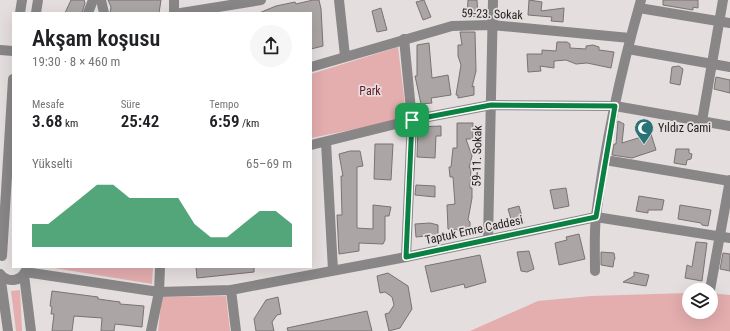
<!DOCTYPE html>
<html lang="tr">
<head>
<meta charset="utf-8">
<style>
  :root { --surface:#fff; --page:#f6f6f6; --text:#202124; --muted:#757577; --accent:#0b8043 }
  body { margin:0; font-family:"Roboto Condensed",sans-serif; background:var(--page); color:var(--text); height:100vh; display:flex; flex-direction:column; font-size:15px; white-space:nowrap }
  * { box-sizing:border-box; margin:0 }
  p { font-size:13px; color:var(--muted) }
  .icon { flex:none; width:22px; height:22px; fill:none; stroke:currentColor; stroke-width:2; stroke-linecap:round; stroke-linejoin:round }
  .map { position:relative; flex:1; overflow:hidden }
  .sheet { position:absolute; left:12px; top:12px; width:300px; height:256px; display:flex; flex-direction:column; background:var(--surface); border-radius:0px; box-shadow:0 4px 16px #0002 }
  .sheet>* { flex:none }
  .controls { position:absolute; left:682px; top:283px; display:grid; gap:8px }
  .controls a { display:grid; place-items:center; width:36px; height:36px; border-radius:50%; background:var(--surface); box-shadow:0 4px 16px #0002; font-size:20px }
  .pin { position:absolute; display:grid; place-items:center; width:34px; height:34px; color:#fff; margin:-17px; border-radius:8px; box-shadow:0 2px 6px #0006 }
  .round { display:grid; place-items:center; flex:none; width:42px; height:42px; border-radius:21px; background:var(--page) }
  .headline { display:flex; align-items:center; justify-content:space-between; height:68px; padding:0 20px }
  h1 { font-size:22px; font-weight:600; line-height:30px }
  .stats { display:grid; grid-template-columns:repeat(3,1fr); gap:6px; height:68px; padding:4px 20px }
  .stats div { display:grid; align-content:center }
  .stats b { font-size:17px; font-weight:600 }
  .stats small { font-size:11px; font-weight:400 }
  .stats p { font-size:11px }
  .chart { height:112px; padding:8px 20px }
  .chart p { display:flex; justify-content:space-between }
  .chart svg { width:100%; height:72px; margin-top:4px; fill:var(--accent); opacity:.7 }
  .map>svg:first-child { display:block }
  .green { fill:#e4adae }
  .building { fill:#aba5a5; stroke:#797373 }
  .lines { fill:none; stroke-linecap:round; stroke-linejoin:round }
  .minor { stroke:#888686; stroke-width:10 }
  .route-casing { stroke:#fff; stroke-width:8 }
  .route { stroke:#0b8043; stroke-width:5 }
  .labels { text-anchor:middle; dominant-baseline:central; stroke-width:3.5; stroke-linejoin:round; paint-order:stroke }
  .street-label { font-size:12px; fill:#1f1d1d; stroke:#e5dede }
  .park-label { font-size:12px; fill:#691824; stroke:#e5dede }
  .poi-label { font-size:12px; fill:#1f1d1d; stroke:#e5dede; text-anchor:start }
</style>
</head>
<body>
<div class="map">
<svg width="730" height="331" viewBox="0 0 730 331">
  <rect width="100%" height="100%" fill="#e5dede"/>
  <!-- green -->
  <g class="green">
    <polygon points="398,47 406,113 400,120 311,138 311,74"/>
    <polygon points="48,267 153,267 152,284"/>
    <polygon points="20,290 22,331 16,331 11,291"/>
    <polygon points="689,293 689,312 711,312 711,293 730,295 730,331 470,331 538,301 591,296"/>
    <polygon points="226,296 230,331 158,331 162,297"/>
  </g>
  <!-- building -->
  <g class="building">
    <polygon points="71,0 84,0 85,3 82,13 65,13"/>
    <polygon points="108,0 161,0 159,13 110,13 111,7"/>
    <polygon points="313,0 319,0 321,9 323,46 311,49 311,13 259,13 276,6 295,2 296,4"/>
    <polygon points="424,0 431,17 423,20 416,2"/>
    <polygon points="468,0 477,0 478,16 467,17"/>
    <polygon points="529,0 542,2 541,11 564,8 563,22 551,21 552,17 528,15"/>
    <polygon points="663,0 698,0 698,8 693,7 693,10 663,5"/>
    <polygon points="381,8 387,30 377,32 372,11"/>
    <polygon points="460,32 475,32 476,71 472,87 474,86 474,95 458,98 458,95 456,95 461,65 458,56 458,45 462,45"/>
    <polygon points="557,42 567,42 570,44 570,48 586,49 586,46 593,45 599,47 599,50 614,52 611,68 587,63 576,64 566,60 554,61 554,68 540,66 541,71 528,72 527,54 542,54 542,50 556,51"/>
    <polygon points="429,43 432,78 448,75 451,95 431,98 432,103 421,104 415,76 417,76 417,45"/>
    <polygon points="679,66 683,69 680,85 670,83 672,67"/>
    <polygon points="716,77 730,80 730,93 714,89"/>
    <polygon points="618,121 624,124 622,143 651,134 656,150 632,158 612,155 614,144 616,144"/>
    <polygon points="457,123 473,123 473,139 466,139 472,156 469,168 471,168 470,188 472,188 472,198 468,220 470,222 470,228 462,228 461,230 448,229 447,205 455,204 453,177 450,177 449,167 451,167 453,148 457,148"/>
    <polygon points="441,126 441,136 436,136 435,158 417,157 418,127"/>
    <polygon points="375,144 393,144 391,180 374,179"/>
    <polygon points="676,149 689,149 689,153 692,154 691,159 687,160 686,165 674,163"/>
    <polygon points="350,151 360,151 363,166 357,167 357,228 373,229 373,205 391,207 389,216 385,216 385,240 383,244 359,243 359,251 339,254 337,215 342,215 341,176 343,176 339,154"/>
    <polygon points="416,185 435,186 435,197 415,195"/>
    <polygon points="566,188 569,206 554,209 550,190"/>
    <polygon points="639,196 664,200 662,210 648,210 648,213 636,211"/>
    <polygon points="680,205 711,210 708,226 702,225 701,223 678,219"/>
    <polygon points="519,206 524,223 513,226 508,209"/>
    <polygon points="430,223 438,225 438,235 416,237 415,224"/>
    <polygon points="579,234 585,259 559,265 555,243 567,240 566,237"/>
    <polygon points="696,242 707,243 702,281 685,278 687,265 692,267"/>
    <polygon points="529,251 534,269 527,272 521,271 517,252"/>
    <polygon points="601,252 614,253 615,259 614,260 613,267 601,265"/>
    <polygon points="723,253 730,254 730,271 720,269"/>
    <polygon points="480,255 486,282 465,288 464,284 431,292 425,266"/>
    <polygon points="196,267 254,267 254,272 197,278"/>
    <polygon points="634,272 649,275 646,286 623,282 634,276"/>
    <polygon points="388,273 408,286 412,309 400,328 389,331 385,314 389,313 394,305 392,297 385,292 380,293 377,276"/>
    <polygon points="52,291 98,297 98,299 120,302 120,304 144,306 142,327 115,324 114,331 101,331 102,318 74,316 72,331 52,331 54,314 51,314 52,307 50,306"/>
    <polygon points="278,297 281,314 277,315 272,322 274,331 256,331 254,319 266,300"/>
    <polygon points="367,311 372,331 288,331 287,328"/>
  </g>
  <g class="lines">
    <!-- minor -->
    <g class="minor">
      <polyline points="101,0 104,13"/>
      <polyline points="339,0 345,56"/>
      <polyline points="639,8 730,23"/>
      <polyline points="20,13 22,0"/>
      <polyline points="36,13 38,0"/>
      <polyline points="88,13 93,0"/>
      <polyline points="174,13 174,0"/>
      <polyline points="181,13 261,0"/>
      <polyline points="404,39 412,120 406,257"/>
      <polyline points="628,49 730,67"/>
      <polyline points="0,50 13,51"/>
      <polyline points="311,67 452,26 491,25 630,38"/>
      <polyline points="702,121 723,0"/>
      <polyline points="326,142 333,270"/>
      <polyline points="311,145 412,120 491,105 615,106 730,126"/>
      <polyline points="605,160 730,181"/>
      <polyline points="488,240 493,0"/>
      <polyline points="2,256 13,79"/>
      <path d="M595 271C595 253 594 234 596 216 605 143 621 70 641 0"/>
      <polyline points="25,272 159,292 231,290 406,257 596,217 730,238"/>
      <polyline points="0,274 8,331"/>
      <path d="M0 274C8 283 20 282 26 271"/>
      <polyline points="24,275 31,331"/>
      <polyline points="231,290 236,331"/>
      <polyline points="710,290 730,180"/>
      <polyline points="151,331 159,292 160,267"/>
    </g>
  </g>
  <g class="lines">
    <!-- route casing -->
    <g class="route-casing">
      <polygon id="route" points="491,105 615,106 596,217 406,257 412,120"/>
    </g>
    <!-- route -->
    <use href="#route" class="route"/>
  </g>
  <!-- icons -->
  <defs>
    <g id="mosque-pin" transform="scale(1)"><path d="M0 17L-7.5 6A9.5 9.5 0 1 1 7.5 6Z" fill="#297375" stroke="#e5dede"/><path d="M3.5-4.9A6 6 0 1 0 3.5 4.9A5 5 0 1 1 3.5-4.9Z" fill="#fff"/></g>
  </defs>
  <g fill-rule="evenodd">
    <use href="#mosque-pin" x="644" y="128"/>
  </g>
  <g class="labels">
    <!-- street labels -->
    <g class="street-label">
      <text transform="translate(492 14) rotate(2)">59-23. Sokak</text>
      <text transform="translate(477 156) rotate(-89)">59-11. Sokak</text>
      <text transform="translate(474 230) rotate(-12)">Taptuk Emre Caddesi</text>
    </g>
    <!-- park labels -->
    <g class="park-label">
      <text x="370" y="91">Park</text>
    </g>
    <!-- poi labels -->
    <g class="poi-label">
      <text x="658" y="128">Yıldız Cami</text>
    </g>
  </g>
</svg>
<div class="controls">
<a><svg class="icon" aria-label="layers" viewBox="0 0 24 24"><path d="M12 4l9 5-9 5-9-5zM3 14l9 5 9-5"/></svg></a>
</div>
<div class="pin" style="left:412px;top:120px;background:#1e9e55"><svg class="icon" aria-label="arrive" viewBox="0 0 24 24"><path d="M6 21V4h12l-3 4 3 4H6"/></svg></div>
<section class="sheet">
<div class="headline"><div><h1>Akşam koşusu</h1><p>19:30 · 8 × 460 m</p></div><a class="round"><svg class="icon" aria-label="share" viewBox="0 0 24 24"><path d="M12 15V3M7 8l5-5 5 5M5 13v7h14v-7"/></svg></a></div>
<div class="stats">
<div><p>Mesafe</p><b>3.68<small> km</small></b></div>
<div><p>Süre</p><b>25:42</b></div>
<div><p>Tempo</p><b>6:59<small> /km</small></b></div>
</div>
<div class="chart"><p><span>Yükselti</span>65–69 m</p>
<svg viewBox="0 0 160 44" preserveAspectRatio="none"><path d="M0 44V30L10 30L20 22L30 14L40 6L50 6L60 14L70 14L80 14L90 14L100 30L110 38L120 38L130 30L140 22L150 22L160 30V44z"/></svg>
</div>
</section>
</div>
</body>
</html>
